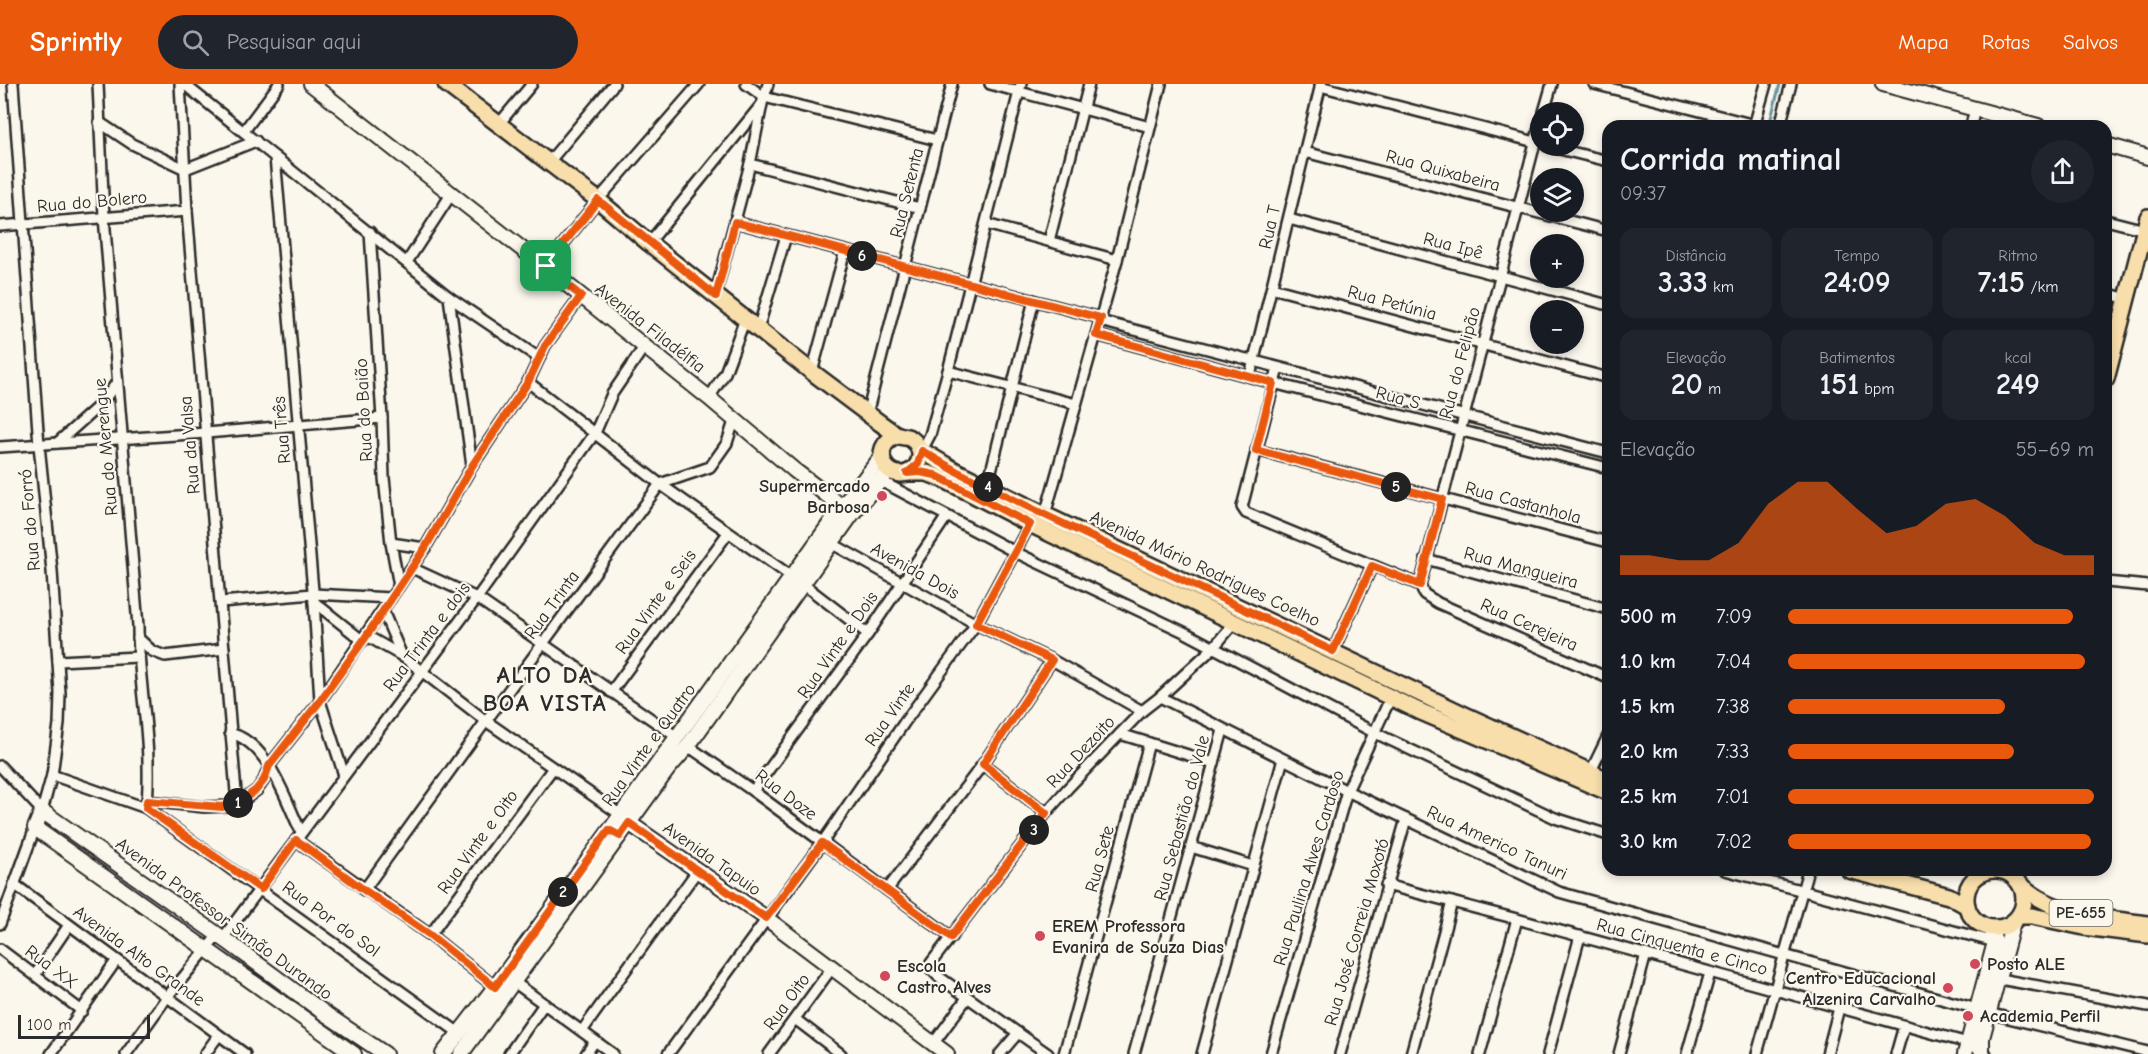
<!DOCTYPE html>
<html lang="pt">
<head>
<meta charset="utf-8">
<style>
  :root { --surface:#171b24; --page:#20242c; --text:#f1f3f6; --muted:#9ea1a6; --accent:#ea580c }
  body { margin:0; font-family:"Comic Neue",sans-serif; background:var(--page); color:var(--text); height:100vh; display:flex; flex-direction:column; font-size:22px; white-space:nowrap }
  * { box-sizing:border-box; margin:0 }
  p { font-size:20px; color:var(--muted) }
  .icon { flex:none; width:33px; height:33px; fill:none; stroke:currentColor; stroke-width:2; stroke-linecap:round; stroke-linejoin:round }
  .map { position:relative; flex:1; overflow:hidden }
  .drawer { position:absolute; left:1602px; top:36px; width:510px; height:756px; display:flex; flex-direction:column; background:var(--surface); border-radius:18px; box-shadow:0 3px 9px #0003 }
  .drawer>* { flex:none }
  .tools { position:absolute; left:1530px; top:18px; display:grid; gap:12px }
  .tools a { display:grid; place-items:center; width:54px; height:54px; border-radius:50%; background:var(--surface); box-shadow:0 3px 9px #0003; font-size:30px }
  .scale { position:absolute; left:18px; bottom:15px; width:132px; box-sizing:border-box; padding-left:6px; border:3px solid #2b2b2b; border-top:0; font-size:16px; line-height:21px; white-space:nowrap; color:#2b2b2b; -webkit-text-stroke:4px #fbf7ec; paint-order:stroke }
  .pin { position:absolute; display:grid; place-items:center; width:51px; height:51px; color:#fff; margin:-26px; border-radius:12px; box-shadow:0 3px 9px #0006 }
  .km { position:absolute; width:30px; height:30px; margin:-15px; border-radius:50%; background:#222; color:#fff; font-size:16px; line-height:30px; text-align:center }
  .round { display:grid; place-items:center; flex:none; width:63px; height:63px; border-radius:32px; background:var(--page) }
  .headline { display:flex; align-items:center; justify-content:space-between; height:102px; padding:0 18px }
  h1 { font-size:33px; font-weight:700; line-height:45px }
  .stats { display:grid; grid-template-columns:repeat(3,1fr); gap:9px; height:102px; padding:6px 18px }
  .stats div { display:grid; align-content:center; border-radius:15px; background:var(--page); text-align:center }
  .stats b { font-size:30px; font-weight:700 }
  .stats small { font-size:16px; font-weight:400 }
  .stats p { font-size:16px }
  .chart { height:168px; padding:12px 18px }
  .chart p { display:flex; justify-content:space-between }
  .chart svg { width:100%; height:108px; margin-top:6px; fill:var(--accent); opacity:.7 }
  ul { padding:0 18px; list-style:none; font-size:20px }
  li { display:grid; grid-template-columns:96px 72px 1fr; align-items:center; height:45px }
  li i { height:15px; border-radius:8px; background:var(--accent) }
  header { display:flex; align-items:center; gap:36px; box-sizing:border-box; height:84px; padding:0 30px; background:var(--accent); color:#fff }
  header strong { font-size:28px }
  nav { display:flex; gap:33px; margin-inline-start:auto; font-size:21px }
  .search { width:420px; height:54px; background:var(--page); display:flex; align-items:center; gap:15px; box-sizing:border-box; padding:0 21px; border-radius:33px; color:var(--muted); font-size:22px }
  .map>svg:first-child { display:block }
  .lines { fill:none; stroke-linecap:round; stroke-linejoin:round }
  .stream { stroke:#6895a2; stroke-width:3 }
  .street-casing { stroke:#2b2b2b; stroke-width:14 }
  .secondary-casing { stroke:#2b2b2b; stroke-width:18 }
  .primary-casing { stroke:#2b2b2b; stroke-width:20 }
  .street { stroke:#fbf7ec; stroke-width:9 }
  .secondary { stroke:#fbf7ec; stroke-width:14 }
  .primary { stroke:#f8deab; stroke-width:15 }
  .route-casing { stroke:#fff; stroke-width:12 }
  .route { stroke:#ea580c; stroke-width:8 }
  .poi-dot { fill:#d1495b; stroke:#fbf7ec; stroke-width:2 }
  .labels { text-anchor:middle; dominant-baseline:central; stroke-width:4.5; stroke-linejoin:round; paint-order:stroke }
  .shield { fill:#fbf7ec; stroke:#696865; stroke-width:1.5 }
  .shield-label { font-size:16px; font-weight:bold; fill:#2b2b2b }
  .street-label { font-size:18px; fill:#2b2b2b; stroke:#fbf7ec }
  .poi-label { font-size:18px; font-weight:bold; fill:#2b2b2b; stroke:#fbf7ec; text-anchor:start }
  .district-label { font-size:24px; font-weight:bold; letter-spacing:1.5px; fill:#2b2b2b; stroke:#fbf7ec }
</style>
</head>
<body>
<header>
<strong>Sprintly</strong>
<div class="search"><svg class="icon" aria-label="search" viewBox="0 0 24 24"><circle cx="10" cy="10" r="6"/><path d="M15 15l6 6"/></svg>Pesquisar aqui</div>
<nav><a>Mapa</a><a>Rotas</a><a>Salvos</a></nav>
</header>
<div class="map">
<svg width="2148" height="970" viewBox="0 0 2148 970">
  <rect width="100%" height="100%" fill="#fbf7ec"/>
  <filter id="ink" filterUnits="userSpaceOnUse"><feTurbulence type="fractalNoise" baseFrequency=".0167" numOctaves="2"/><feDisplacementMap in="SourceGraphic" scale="12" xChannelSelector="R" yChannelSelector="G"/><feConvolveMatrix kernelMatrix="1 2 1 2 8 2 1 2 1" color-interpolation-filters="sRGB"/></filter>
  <g filter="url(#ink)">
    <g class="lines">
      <!-- stream -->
      <polyline class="stream" points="1769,42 1780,0"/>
      <!-- street casing -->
      <g class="street-casing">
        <g id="street">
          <polyline points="13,0 39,361 52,487 60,609 59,640 52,691 42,727"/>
          <path d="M98 0 104 133 138 542C138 588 147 632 148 677 148 693 149 708 146 724"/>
          <polyline points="180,0 187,127 237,720"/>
          <polyline points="184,0 449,213 539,274"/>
          <polyline points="746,0 764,13 937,56"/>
          <polyline points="990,0 1150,43"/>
          <polyline points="1594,0 1755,41"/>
          <polyline points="1320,2 1539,59"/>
          <polyline points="1544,28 1552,0"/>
          <polyline points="99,38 132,60 185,85 256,57"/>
          <polyline points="1540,40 1420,501 1424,510 1438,519 1608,594"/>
          <polyline points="498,41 532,0"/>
          <polyline points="1754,42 1766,0"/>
          <polyline points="1780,42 1791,0"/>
          <polyline points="1971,42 1975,24"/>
          <polyline points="244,47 279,0"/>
          <polyline points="1547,62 1608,77"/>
          <polyline points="1305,68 1608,147"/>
          <polyline points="275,73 314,518 320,617 344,691"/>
          <polyline points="548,79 614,0"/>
          <polyline points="750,80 920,124"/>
          <polyline points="1289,135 1608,221"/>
          <polyline points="2106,136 2145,146"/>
          <polyline points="735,138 1101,234"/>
          <polyline points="986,140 1117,176"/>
          <polyline points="0,142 187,127"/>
          <polyline points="370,148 382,334 384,394 391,459 399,502"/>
          <polyline points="1049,157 1089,0"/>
          <polyline points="649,159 761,21"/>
          <polyline points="407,178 452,109"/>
          <polyline points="545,183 598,116 699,0"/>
          <polyline points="1272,204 1608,294"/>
          <polyline points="2106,209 2127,215"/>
          <polyline points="715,212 750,80 762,20 768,0"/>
          <polyline points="449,213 472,382"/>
          <polyline points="1100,237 1608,369"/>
          <polyline points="758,245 786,152"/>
          <polyline points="1096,251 1273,299 1608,384"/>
          <polyline points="1278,284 1242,423 1246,429 1420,501"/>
          <polyline points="948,287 1076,320"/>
          <polyline points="812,288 845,167"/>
          <polyline points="1250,292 1321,0"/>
          <polyline points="528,298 660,400 792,493"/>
          <polyline points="709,314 725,289 745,235"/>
          <polyline points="867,330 952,0"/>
          <polyline points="57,359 102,319 117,298"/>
          <polyline points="0,363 206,349 382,334"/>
          <polyline points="1256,366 1608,458"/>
          <polyline points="920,370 930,351 948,287 1021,0"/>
          <polyline points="879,396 1015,468 1186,549 1373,648 1555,734 1608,751"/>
          <polyline points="987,403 1034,216"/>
          <polyline points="1045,431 1117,176 1161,0"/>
          <polyline points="391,459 425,464"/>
          <polyline points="831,459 976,540 1052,576 1142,627"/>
          <polyline points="1426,475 1608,525"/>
          <polyline points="412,484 477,514 677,653"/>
          <polyline points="2106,498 2148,502"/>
          <polyline points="803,500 868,550"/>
          <polyline points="221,518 313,510 391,514"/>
          <polyline points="314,518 363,557"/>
          <polyline points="383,527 402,572 486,637 621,731"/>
          <polyline points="367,552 402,572"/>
          <polyline points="138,554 152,567 165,572 224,565"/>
          <polyline points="1333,567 1372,482"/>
          <polyline points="58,577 138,573"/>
          <polyline points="611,608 728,449"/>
          <polyline points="1160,613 1347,707 1559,808 1977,925"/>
          <path d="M230 649C269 659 285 715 301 748"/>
          <polyline points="1120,650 1214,679"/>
          <polyline points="688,662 753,707 951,853"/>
          <polyline points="983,680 1046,729"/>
          <polyline points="0,682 42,727"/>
          <polyline points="1590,689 1608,652"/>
          <polyline points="52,691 146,724 459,949"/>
          <polyline points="753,707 868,550 947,432"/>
          <polyline points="147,717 204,723 230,722 246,714 257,706 264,696 269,682 320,617 425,464 472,382 528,298 545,262 581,212"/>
          <polyline points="296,756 430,851 495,903"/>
          <polyline points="1191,763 1253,782"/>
          <polyline points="1725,786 1995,858"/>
          <polyline points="14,800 245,970"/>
          <polyline points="1386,801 1517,835 1968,959 1986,970"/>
          <polyline points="364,806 486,637 660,400 710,383 727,359 734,337"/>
          <polyline points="887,806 983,680 1052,576"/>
          <polyline points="0,840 35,744"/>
          <polyline points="430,851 553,684"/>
          <polyline points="223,854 477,514 595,349 612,310 644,263"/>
          <polyline points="0,865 82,927"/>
          <polyline points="35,891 69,841"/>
          <polyline points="1994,894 2148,922"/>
          <polyline points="514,898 613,970"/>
          <polyline points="1988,929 2148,968"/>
          <polyline points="795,935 841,970"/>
          <polyline points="582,947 697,787"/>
          <polyline points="933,960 967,914"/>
          <polyline points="51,970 116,877"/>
          <polyline points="126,970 167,913 218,851"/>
          <polyline points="205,970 218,952"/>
          <polyline points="509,970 544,920"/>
          <polyline points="586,970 595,957"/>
          <polyline points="668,970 822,759 904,639 976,540 1030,440"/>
          <polyline points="769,970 831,885"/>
          <polyline points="1000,970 1018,949"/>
          <polyline points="1048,970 939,893 931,885 931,879 1046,729 1068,704 1142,627 1160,613 1213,564 1235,538"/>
          <polyline points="1064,970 1149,659"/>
          <polyline points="1134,970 1223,646"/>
          <polyline points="1202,970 1283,675"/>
          <polyline points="1271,970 1347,707 1391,613"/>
          <polyline points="1340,970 1406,735"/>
          <polyline points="1411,970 1452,818"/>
          <polyline points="1480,970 1517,835"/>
          <polyline points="1548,970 1580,852"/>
          <polyline points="1619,970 1646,870"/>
          <polyline points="1687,970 1710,889"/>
          <polyline points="1757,970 1808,786"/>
          <polyline points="1827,970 1839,924"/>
          <polyline points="1896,970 1904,942"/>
        </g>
      </g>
      <!-- secondary casing -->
      <g class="secondary-casing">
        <g id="secondary">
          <polyline points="311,0 545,183 709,314 794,386 849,428"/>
          <polyline points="1883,0 2038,42"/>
          <polyline points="2106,61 2148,73"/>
          <polyline points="629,739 766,834 947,970"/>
          <polyline points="354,970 35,744 42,727 231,860 327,931 385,970"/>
          <polyline points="443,970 495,903 621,731 842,423 883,371"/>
          <polyline points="461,970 668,685 688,662 852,430 889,386"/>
          <polyline points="1965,970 1995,858 1990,844"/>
          <polyline points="1982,970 1982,954 2013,838"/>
        </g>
      </g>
      <!-- primary casing -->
      <g class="primary-casing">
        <g id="primary">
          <polyline points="446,0 598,116 649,159 812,288 880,339 894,349 904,353"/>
          <polyline points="2106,295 2148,133"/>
          <circle cx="901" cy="371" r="19"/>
          <polyline points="919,365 956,387 1045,431 1465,631 1608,696"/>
          <polyline points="907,389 927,389 945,396 1030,440 1419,627 1608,708"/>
          <polyline points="1849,786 1949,812 1967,822"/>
          <circle cx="1995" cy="815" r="29"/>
          <path d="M2021 801C2054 832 2105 834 2148 840"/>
          <polyline points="2019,832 2032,832 2084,843 2148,851"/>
        </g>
      </g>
      <!-- street -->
      <use href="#street" class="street"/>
      <!-- secondary -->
      <use href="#secondary" class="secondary"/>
      <!-- primary -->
      <use href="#primary" class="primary"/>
    </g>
  </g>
  <g class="lines" filter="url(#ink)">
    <!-- route casing -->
    <g class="route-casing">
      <polygon id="route" points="598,116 716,212 735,138 1101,234 1096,251 1273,299 1256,366 1442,415 1420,501 1372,482 1333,567 1045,431 956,387 922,367 918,380 907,389 920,388 935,391 1030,440 976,540 1052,576 983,680 1046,729 951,853 822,759 766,834 629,739 620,752 609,746 495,903 430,851 364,806 296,756 261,805 146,724 147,717 222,723 237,720 256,706 264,696 269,682 320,617 363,557 425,464 472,382 528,298 545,262 581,212 545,183"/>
    </g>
    <!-- route -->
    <use href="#route" class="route"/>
  </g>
  <!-- markers -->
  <g class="poi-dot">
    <circle cx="882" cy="412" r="6"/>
    <circle cx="1040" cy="852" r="6"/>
    <circle cx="1975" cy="880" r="6"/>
    <circle cx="885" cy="892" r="6"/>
    <circle cx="1948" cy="904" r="6"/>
    <circle cx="1968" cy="932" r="6"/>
  </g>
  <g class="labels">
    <!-- shield labels -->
    <rect class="shield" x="2049.5" y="816" width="63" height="26" rx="4.5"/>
    <g class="shield-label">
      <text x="2081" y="829">PE-655</text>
    </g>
    <!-- street labels -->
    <g class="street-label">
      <text transform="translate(1443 87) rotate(15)">Rua Quixabeira</text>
      <text transform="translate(907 109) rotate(-76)">Rua Setenta</text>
      <text transform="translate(92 118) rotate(-5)">Rua do Bolero</text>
      <text transform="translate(1270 143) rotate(-77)">Rua T</text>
      <text transform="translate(1453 162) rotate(15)">Rua Ipê</text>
      <text transform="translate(1392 219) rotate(15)">Rua Petúnia</text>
      <text transform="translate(650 244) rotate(38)">Avenida Filadélfia</text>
      <text transform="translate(1460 279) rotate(-75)">Rua do Felipão</text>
      <text transform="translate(1398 314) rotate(15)">Rua S</text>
      <text transform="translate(364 326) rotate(-93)">Rua do Baião</text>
      <text transform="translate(282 346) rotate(-95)">Rua Três</text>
      <text transform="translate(190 361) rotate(-95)">Rua da Valsa</text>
      <text transform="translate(106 363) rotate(-95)">Rua do Merengue</text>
      <text transform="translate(1523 419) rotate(15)">Rua Castanhola</text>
      <text transform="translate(30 436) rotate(-95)">Rua do Forró</text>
      <text transform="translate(1521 484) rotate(15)">Rua Mangueira</text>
      <text transform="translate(1205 485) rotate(25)">Avenida Mário Rodrigues Coelho</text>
      <text transform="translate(915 487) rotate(29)">Avenida Dois</text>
      <text transform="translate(656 518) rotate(-54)">Rua Vinte e Seis</text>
      <text transform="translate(552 521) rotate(-54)">Rua Trinta</text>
      <text transform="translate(1529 541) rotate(24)">Rua Cerejeira</text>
      <text transform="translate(427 553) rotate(-53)">Rua Trinta e dois</text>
      <text transform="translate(838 561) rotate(-55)">Rua Vinte e Dois</text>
      <text transform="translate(890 631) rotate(-55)">Rua Vinte</text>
      <text transform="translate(649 661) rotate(-54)">Rua Vinte e Quatro</text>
      <text transform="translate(1081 668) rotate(-47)">Rua Dezoito</text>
      <text transform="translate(786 711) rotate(37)">Rua Doze</text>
      <text transform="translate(1182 734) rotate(-75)">Rua Sebastião do Vale</text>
      <text transform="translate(478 758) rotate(-54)">Rua Vinte e Oito</text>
      <text transform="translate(1497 759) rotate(25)">Rua Americo Tanuri</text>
      <text transform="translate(712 775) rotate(35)">Avenida Tapuio</text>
      <text transform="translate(1100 775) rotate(-75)">Rua Sete</text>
      <text transform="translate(1309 784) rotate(-73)">Rua Paulina Alves Cardoso</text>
      <text transform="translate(224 835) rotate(36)">Avenida Professor Simão Durando</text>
      <text transform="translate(331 835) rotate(36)">Rua Por do Sol</text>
      <text transform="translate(1357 848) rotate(-74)">Rua José Correia Moxotó</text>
      <text transform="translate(1682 863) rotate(15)">Rua Cinquenta e Cinco</text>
      <text transform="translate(139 872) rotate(36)">Avenida Alto Grande</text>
      <text transform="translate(51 883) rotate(37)">Rua XX</text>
      <text transform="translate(787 918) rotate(-54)">Rua Oito</text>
    </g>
    <!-- poi labels -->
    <g class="poi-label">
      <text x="870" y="402" text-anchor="end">Supermercado<tspan x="870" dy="21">Barbosa</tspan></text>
      <text x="1052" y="842">EREM Professora<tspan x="1052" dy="21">Evanira de Souza Dias</tspan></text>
      <text x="1987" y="880">Posto ALE</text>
      <text x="897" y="882">Escola<tspan x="897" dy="21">Castro Alves</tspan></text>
      <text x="1936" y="894" text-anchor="end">Centro Educacional<tspan x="1936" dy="21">Alzenira Carvalho</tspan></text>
      <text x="1980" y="932">Academia Perfil</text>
    </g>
    <!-- district labels -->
    <g class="district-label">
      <text x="545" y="591">ALTO DA<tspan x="545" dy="28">BOA VISTA</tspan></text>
    </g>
  </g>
</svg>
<div class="tools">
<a><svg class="icon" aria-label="locate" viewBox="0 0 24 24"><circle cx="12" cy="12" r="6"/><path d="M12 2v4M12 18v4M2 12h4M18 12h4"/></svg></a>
<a><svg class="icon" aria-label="layers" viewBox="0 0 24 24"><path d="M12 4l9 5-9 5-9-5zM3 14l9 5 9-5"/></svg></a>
<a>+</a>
<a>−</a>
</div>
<div class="scale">100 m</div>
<div class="pin" style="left:546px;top:182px;background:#1e9e55"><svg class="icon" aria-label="arrive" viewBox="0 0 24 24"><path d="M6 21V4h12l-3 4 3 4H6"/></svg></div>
<b class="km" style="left:238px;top:719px">1</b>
<b class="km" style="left:563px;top:808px">2</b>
<b class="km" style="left:1034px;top:746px">3</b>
<b class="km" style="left:988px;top:403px">4</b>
<b class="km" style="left:1396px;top:403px">5</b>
<b class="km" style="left:862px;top:172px">6</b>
<section class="drawer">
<div class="headline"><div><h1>Corrida matinal</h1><p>09:37</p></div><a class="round"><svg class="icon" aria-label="share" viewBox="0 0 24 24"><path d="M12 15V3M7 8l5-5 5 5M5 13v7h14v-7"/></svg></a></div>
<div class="stats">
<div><p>Distância</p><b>3.33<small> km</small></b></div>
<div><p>Tempo</p><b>24:09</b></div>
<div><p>Ritmo</p><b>7:15<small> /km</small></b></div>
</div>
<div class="stats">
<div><p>Elevação</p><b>20<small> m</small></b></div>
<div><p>Batimentos</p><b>151<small> bpm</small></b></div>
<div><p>kcal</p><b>249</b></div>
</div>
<div class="chart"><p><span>Elevação</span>55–69 m</p>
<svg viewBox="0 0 160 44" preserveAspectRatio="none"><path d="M0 44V36L10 36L20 38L30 38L40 31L50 15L60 6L70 6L80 17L90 27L100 24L110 15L120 13L130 20L140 31L150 36L160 36V44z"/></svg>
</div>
<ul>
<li><b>500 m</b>7:09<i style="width:93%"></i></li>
<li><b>1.0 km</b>7:04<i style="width:97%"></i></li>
<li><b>1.5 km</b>7:38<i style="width:71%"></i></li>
<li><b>2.0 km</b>7:33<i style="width:74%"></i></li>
<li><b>2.5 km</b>7:01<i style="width:100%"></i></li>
<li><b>3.0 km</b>7:02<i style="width:99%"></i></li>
</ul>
</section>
</div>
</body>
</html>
